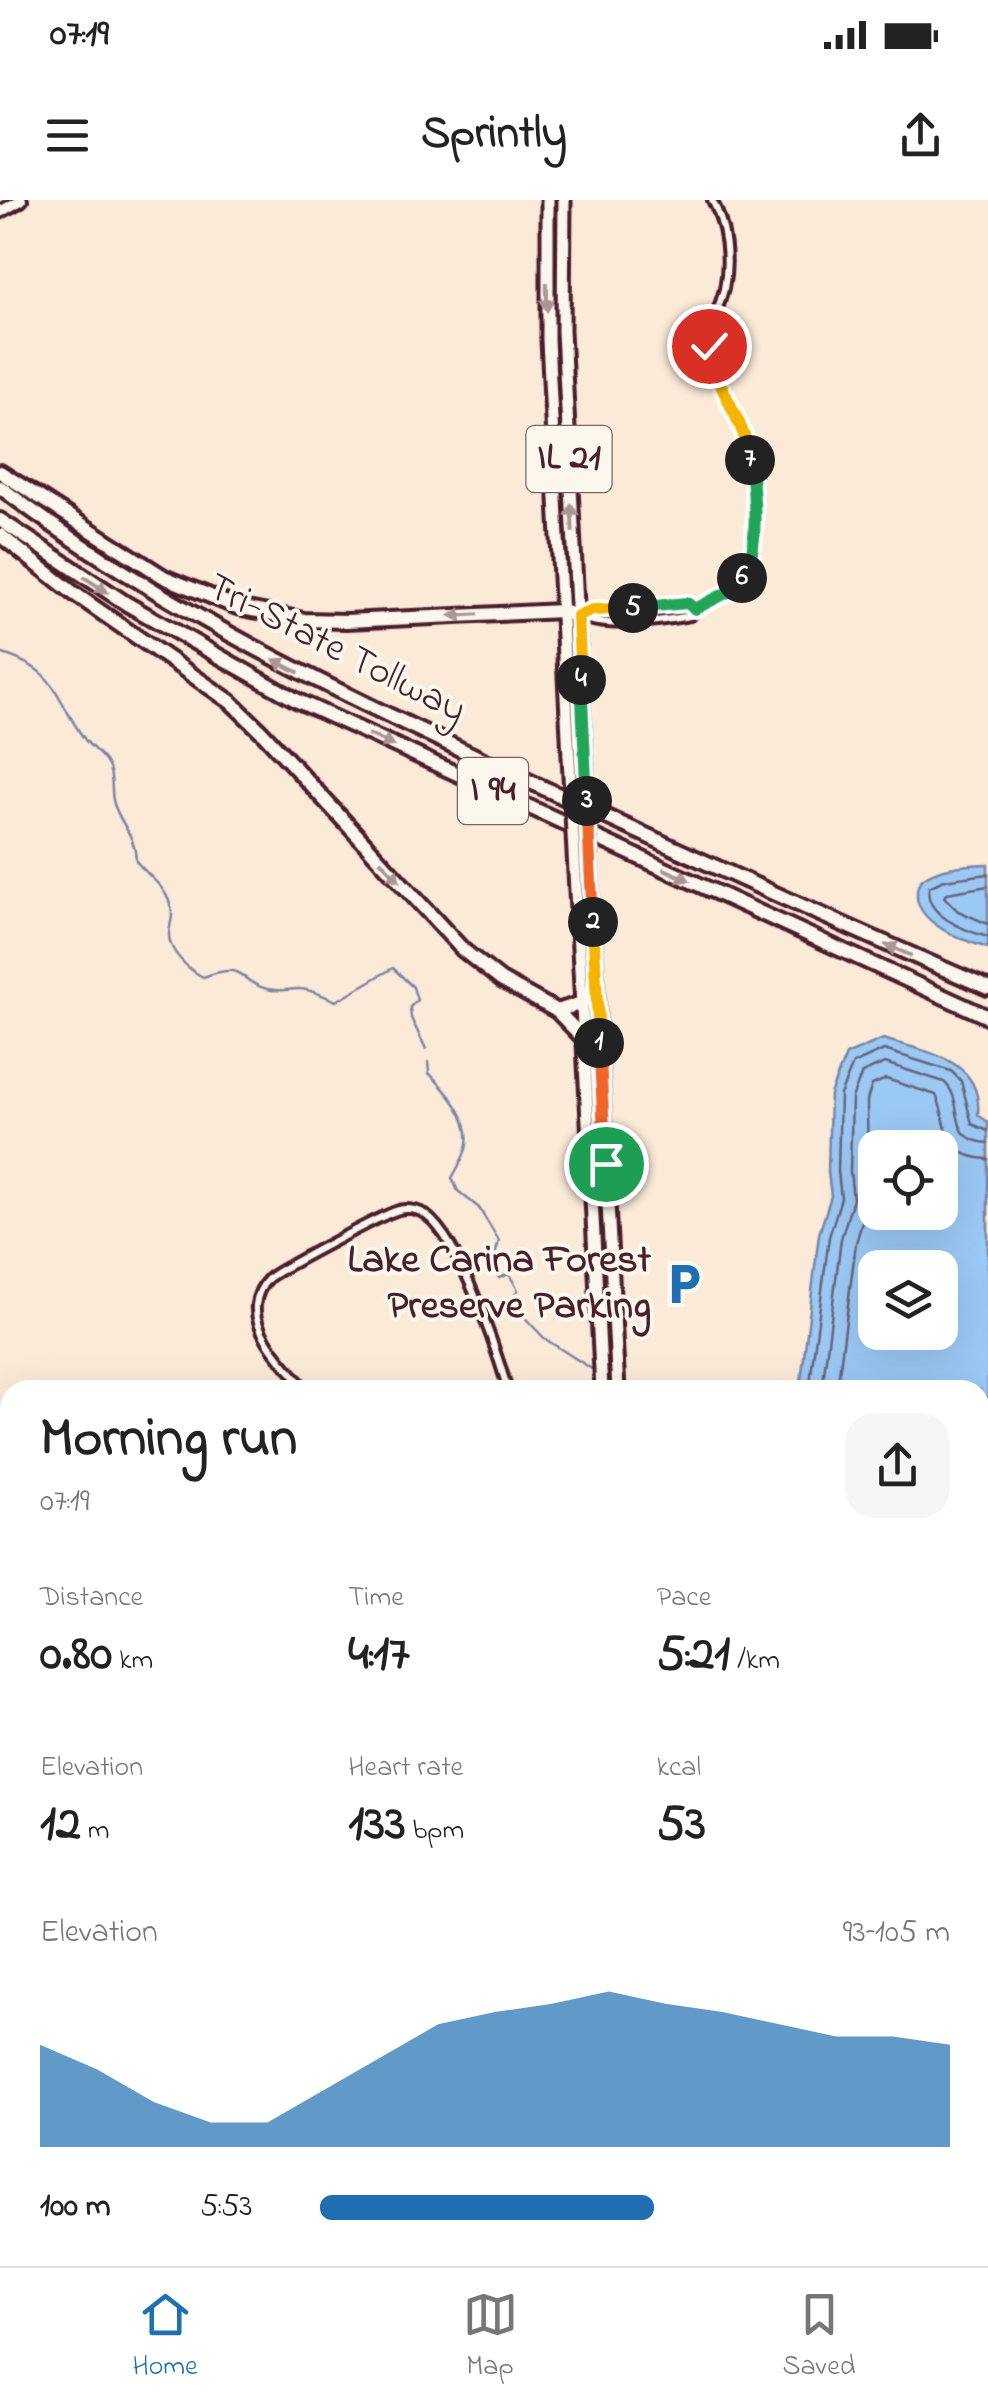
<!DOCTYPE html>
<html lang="en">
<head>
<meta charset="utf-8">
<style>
  :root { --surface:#fff; --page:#f6f6f6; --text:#222; --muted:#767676; --line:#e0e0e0; --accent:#1f6fb2 }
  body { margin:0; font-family:"Indie Flower",sans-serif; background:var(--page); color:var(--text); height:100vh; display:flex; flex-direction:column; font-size:38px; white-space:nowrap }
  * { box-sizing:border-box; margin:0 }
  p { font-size:32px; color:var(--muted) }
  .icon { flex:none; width:55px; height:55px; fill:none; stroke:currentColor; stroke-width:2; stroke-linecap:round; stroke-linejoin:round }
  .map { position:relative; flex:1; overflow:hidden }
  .side { position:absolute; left:0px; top:1180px; width:990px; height:888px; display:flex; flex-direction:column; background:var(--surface); border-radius:30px 30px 0 0; box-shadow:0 10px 40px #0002 }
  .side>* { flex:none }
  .buttons { position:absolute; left:858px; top:930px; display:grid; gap:20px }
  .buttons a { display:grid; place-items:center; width:100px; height:100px; border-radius:20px; background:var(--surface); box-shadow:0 10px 40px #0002; font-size:50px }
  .pin { position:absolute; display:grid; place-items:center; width:85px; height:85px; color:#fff; margin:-42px; border:5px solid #fff; border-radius:50%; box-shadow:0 2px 10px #0007 }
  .km { position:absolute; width:50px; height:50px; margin:-25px; border-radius:50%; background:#222; color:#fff; font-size:28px; line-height:50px; text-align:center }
  .round { display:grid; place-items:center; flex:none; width:105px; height:105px; border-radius:30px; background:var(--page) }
  .headline { display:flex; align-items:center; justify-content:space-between; height:170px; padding:0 40px }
  h1 { font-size:55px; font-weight:700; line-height:75px }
  .figures { display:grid; grid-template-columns:repeat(3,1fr); gap:15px; height:170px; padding:10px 40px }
  .figures div { display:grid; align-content:center }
  .figures b { font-size:50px; font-weight:700 }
  .figures small { font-size:28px; font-weight:400 }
  .figures p { font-size:28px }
  .chart { height:280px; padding:20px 40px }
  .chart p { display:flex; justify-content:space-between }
  .chart svg { width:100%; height:180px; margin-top:10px; fill:var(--accent); opacity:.7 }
  ul { padding:0 40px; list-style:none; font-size:32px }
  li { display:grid; grid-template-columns:160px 120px 1fr; align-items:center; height:75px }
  li i { height:25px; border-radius:12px; background:var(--accent) }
  .status { display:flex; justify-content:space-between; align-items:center; height:70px; padding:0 50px; background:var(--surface); direction:ltr }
  .status svg { height:28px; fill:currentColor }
  header { display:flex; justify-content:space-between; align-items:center; height:130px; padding:0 40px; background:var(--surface); font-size:45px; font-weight:700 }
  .dock { display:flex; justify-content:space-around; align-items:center; height:140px; border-top:2px solid var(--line); background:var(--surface); font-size:28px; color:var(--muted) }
  .dock a { display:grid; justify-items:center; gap:5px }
  .dock .active { color:var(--accent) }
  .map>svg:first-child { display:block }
  .green { fill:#c2e7a2; stroke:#868366; stroke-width:2.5 }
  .water { fill:#9bc9f5; stroke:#7b85a4; stroke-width:2.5; fill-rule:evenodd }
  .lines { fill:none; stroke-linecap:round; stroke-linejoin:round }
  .shore { stroke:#6a637c; stroke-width:2.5 }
  .stream { stroke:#7b85a4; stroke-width:2.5 }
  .street-casing { stroke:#4a1f2b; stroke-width:14 }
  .secondary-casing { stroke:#4a1f2b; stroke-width:18 }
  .primary-casing { stroke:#4a1f2b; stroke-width:19 }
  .highway-casing { stroke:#4a1f2b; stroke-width:20 }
  .street { stroke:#fbf7ec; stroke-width:6 }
  .secondary { stroke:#fbf7ec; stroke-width:10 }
  .primary { stroke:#fbf7ec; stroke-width:11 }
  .highway { stroke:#fbf7ec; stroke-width:12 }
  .primary-bridge-casing { stroke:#4a1f2b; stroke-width:19; stroke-linecap:butt }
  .primary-bridge { stroke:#fbf7ec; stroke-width:11 }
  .oneway { fill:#ab9695 }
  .split-1-casing { stroke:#fff; stroke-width:20 }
  .split-2-casing { stroke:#fff; stroke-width:20 }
  .split-3-casing { stroke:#fff; stroke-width:20 }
  .split-4-casing { stroke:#fff; stroke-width:20 }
  .split-5-casing { stroke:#fff; stroke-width:20 }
  .split-6-casing { stroke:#fff; stroke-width:20 }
  .split-7-casing { stroke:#fff; stroke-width:20 }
  .split-8-casing { stroke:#fff; stroke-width:20 }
  .split-1 { stroke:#f0652b; stroke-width:12 }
  .split-2 { stroke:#f5b400; stroke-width:12 }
  .split-3 { stroke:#f0652b; stroke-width:12 }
  .split-4 { stroke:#22a559; stroke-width:12 }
  .split-5 { stroke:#f5b400; stroke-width:12 }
  .split-6 { stroke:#22a559; stroke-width:12 }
  .split-7 { stroke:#22a559; stroke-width:12 }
  .split-8 { stroke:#f5b400; stroke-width:12 }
  .labels { text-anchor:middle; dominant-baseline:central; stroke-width:8; stroke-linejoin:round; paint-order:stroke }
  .shield { fill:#fbf7ec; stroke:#7f6065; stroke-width:2.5 }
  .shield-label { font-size:38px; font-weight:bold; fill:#4a1f2b }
  .street-label { font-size:40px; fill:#4a1f2b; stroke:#fbf7ec }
  .poi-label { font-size:40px; font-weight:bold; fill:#4a1f2b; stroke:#fbf7ec; text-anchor:end }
</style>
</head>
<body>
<div class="status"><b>07:19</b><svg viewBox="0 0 49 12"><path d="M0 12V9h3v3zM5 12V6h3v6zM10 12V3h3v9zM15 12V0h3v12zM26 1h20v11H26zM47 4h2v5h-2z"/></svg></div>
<header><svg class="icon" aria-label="menu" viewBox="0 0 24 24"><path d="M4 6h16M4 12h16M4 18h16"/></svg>Sprintly<svg class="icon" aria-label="share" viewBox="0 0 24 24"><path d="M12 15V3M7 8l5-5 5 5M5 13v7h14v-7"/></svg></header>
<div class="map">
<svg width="988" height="2066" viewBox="0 0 988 2066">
  <rect width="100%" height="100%" fill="#fbead8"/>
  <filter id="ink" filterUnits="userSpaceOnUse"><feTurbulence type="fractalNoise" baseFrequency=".01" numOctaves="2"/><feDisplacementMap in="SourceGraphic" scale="20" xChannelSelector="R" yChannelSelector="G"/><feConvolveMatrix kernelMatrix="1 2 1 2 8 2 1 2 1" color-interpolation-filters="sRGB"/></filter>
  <g filter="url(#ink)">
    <!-- green -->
    <g class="green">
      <polygon points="554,0 558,0 556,79 563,299 553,136"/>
      <polygon points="581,674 586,676 589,777 586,778"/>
      <polygon points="299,2058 366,2058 370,2066 288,2066"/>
    </g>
    <!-- water -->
    <g class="water">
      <path d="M988 664V748C964 741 913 723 917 691 918 684 919 681 925 677 942 666 968 665 988 664Z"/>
      <path d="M883 839C925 852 983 858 978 915L988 922V1531L980 1536V1190H800L819 1034 831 996 828 972 830 894 846 855ZM875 948H940V1012H875ZM875 1068H940V1132H875Z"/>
      <polygon points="0,1959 10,1975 1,2006 10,2025 0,2033"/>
      <polygon points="10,2051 10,2058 111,2058 113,2066 0,2066 0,2056"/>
    </g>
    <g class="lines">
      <!-- shore -->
      <g class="shore">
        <path d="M988 674 944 680 929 687C923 715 966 731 988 737"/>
        <polyline points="988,686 947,693 944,697 958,711 988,724"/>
        <polyline points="809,1190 829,1037 841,998 838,971 840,895 853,864 884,850 951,871 961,881 972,924 988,931"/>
        <path d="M822 1190 841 1039 853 999 850 971 852 898 862 873 885 863 944 882C967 902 944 940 988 943"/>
        <path d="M837 1190 856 1043 868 1001 867 900 872 885 886 879 936 895C950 925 939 956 988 959"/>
      </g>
      <!-- stream -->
      <g class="stream">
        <path d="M0 453C59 471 52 493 83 537 90 548 102 554 108 566 114 577 110 592 114 604 122 627 135 634 136 661 147 675 165 686 170 704 175 718 169 723 169 735 169 752 189 770 203 777 249 761 233 780 267 789 278 792 288 789 299 789 311 789 324 796 336 801L393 768 413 787 417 800 410 807 411 818 426 849"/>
        <path d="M428 862 429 873C447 891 474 920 466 949 463 959 457 969 452 978L458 991 479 1008 499 1041C495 1056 490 1065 499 1078L509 1074 518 1090 513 1098V1105L545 1139 595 1171"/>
        <polyline points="980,1676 988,1674"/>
      </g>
      <!-- street casing -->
      <g class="street-casing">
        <g id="street">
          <polyline points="579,415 593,410 687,403 695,409"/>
          <path d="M579 416C605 430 661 421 690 416 707 393 739 398 751 362 760 335 752 253 740 226 731 203 713 180 710 156 707 132 718 112 724 89 730 60 726 25 712 0"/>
          <path d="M306 1190C289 1168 253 1136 256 1105 257 1095 262 1085 269 1078 280 1069 385 1013 399 1010 405 1008 415 1009 421 1012 458 1031 496 1150 508 1190"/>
          <polyline points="0,1895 9,1918"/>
        </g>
      </g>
      <!-- secondary casing -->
      <g class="secondary-casing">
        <g id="secondary">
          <polyline points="0,12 21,0"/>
          <polyline points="0,1727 10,1721"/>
          <polyline points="270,2066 279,2058"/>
        </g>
      </g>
      <!-- primary casing -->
      <g class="primary-casing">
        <g id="primary">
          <polyline points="548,0 548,140 569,556"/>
          <polyline points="564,0 563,131 585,562"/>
          <polyline points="590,667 618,1190"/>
          <polyline points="575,672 602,1190"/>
          <polyline points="645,2058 645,2066"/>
          <polyline points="659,2058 659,2066"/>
        </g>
      </g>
      <!-- highway casing -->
      <g class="highway-casing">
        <g id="highway">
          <polyline points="0,272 164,377 237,407 304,420 346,421 562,411 577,416"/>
          <path d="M0 287C161 409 337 492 520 577 675 649 831 720 988 788"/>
          <polyline points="0,320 127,404 298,501 988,817"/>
          <polyline points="0,335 72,392 231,502 262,532 463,750 501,780 557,811 584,839"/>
          <polyline points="557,811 582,803 596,784"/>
        </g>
      </g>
      <!-- street -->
      <use href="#street" class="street"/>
      <!-- secondary -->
      <use href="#secondary" class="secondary"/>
      <!-- primary -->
      <use href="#primary" class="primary"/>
      <!-- highway -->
      <use href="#highway" class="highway"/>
      <!-- primary-bridge casing -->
      <g class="primary-bridge-casing">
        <g id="primary-bridge">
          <polyline points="569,556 575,672"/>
          <polyline points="585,562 590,667"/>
        </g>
      </g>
      <!-- primary-bridge -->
      <use href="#primary-bridge" class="primary-bridge"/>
    </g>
    <!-- one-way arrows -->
    <defs><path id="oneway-solid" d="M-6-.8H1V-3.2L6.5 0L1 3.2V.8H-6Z" transform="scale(2.5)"/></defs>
    <g class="oneway">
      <use href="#oneway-solid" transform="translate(547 97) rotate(89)"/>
      <use href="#oneway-solid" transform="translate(572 318) rotate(-93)"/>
      <use href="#oneway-solid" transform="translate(96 385) rotate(33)"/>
      <use href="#oneway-solid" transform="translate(464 415) rotate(177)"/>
      <use href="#oneway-solid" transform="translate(286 466) rotate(-153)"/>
      <use href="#oneway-solid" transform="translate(381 540) rotate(25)"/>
      <use href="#oneway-solid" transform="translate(390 671) rotate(48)"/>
      <use href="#oneway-solid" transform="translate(677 675) rotate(25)"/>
      <use href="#oneway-solid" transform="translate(898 750) rotate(-157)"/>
    </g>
  </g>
  <g class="lines" filter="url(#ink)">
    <!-- split-1 casing -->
    <g class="split-1-casing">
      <polyline id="split-1" points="599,843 606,964"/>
    </g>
    <!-- split-2 casing -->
    <g class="split-2-casing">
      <polyline id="split-2" points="593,722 599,843"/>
    </g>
    <!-- split-3 casing -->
    <g class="split-3-casing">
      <polyline id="split-3" points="587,601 593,722"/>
    </g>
    <!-- split-4 casing -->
    <g class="split-4-casing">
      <polyline id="split-4" points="581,480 587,601"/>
    </g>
    <!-- split-5 casing -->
    <g class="split-5-casing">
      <polyline id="split-5" points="581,480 578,416 593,410 633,408"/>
    </g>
    <!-- split-6 casing -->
    <g class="split-6-casing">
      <polyline id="split-6" points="633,408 687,403 695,409 732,390 742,378"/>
    </g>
    <!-- split-7 casing -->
    <g class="split-7-casing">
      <path id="split-7" d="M742 378C761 352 754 293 750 260"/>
    </g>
    <!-- split-8 casing -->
    <g class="split-8-casing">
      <path id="split-8" d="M709 146C714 187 745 219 750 260"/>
    </g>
    <!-- split-1 -->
    <use href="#split-1" class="split-1"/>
    <!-- split-2 -->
    <use href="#split-2" class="split-2"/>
    <!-- split-3 -->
    <use href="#split-3" class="split-3"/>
    <!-- split-4 -->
    <use href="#split-4" class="split-4"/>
    <!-- split-5 -->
    <use href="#split-5" class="split-5"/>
    <!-- split-6 -->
    <use href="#split-6" class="split-6"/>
    <!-- split-7 -->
    <use href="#split-7" class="split-7"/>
    <!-- split-8 -->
    <use href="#split-8" class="split-8"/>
  </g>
  <!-- icons -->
  <defs>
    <g id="parking-bare" transform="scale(3.45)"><path d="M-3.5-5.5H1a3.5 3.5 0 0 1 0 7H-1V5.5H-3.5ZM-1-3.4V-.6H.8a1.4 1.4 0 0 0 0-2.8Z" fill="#1f6fb2" stroke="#fbf7ec" stroke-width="2.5" paint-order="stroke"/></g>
  </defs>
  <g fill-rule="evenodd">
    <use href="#parking-bare" x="684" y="1084"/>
  </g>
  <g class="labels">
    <!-- shield labels -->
    <g class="shield">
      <rect x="526.5" y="226" width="85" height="66" rx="8"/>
      <rect x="458" y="558" width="70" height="66" rx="8"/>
    </g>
    <g class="shield-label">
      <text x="569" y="259">IL 21</text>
      <text x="493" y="591">I 94</text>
    </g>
    <!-- street labels -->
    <g class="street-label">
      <text transform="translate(336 450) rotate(27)">Tri-State Tollway</text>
    </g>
    <!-- poi labels -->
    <g class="poi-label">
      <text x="651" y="1061">Lake Carina Forest<tspan x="651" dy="46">Preserve Parking</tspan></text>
    </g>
  </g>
</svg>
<div class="buttons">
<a><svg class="icon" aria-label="locate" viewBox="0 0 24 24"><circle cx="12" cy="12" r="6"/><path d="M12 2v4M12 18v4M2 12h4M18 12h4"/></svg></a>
<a><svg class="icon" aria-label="layers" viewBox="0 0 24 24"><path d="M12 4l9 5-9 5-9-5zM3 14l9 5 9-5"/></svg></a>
</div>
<div class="pin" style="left:606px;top:964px;background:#1e9e55"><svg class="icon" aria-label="arrive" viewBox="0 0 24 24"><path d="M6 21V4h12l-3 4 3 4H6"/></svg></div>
<div class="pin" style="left:709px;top:146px;background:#d93025"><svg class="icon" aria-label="check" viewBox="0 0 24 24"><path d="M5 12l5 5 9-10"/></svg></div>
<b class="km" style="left:599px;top:843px">1</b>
<b class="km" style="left:593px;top:722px">2</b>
<b class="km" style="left:587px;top:601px">3</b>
<b class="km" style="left:581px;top:480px">4</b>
<b class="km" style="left:633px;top:408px">5</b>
<b class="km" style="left:742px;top:378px">6</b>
<b class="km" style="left:750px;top:260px">7</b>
<section class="side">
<div class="headline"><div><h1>Morning run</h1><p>07:19</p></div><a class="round"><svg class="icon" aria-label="share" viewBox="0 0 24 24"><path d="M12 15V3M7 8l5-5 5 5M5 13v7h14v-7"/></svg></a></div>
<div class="figures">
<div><p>Distance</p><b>0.80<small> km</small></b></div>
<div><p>Time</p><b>4:17</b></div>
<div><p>Pace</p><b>5:21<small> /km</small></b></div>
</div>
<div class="figures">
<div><p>Elevation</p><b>12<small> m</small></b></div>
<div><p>Heart rate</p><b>133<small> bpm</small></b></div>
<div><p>kcal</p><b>53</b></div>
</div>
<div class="chart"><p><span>Elevation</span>93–105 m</p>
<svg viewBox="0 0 160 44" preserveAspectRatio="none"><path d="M0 44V19L10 25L20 33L30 38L40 38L50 30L60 22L70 14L80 11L90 9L100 6L110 9L120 11L130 14L140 17L150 17L160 19V44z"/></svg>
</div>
<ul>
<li><b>100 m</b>5:53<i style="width:53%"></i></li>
</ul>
</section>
</div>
<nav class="dock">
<a class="active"><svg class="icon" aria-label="home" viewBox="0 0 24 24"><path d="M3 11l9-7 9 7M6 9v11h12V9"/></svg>Home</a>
<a><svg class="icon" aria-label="map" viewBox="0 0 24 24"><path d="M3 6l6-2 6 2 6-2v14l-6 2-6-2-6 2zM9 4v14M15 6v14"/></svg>Map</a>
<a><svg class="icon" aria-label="saved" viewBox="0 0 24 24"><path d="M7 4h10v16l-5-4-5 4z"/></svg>Saved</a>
</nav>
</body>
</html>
